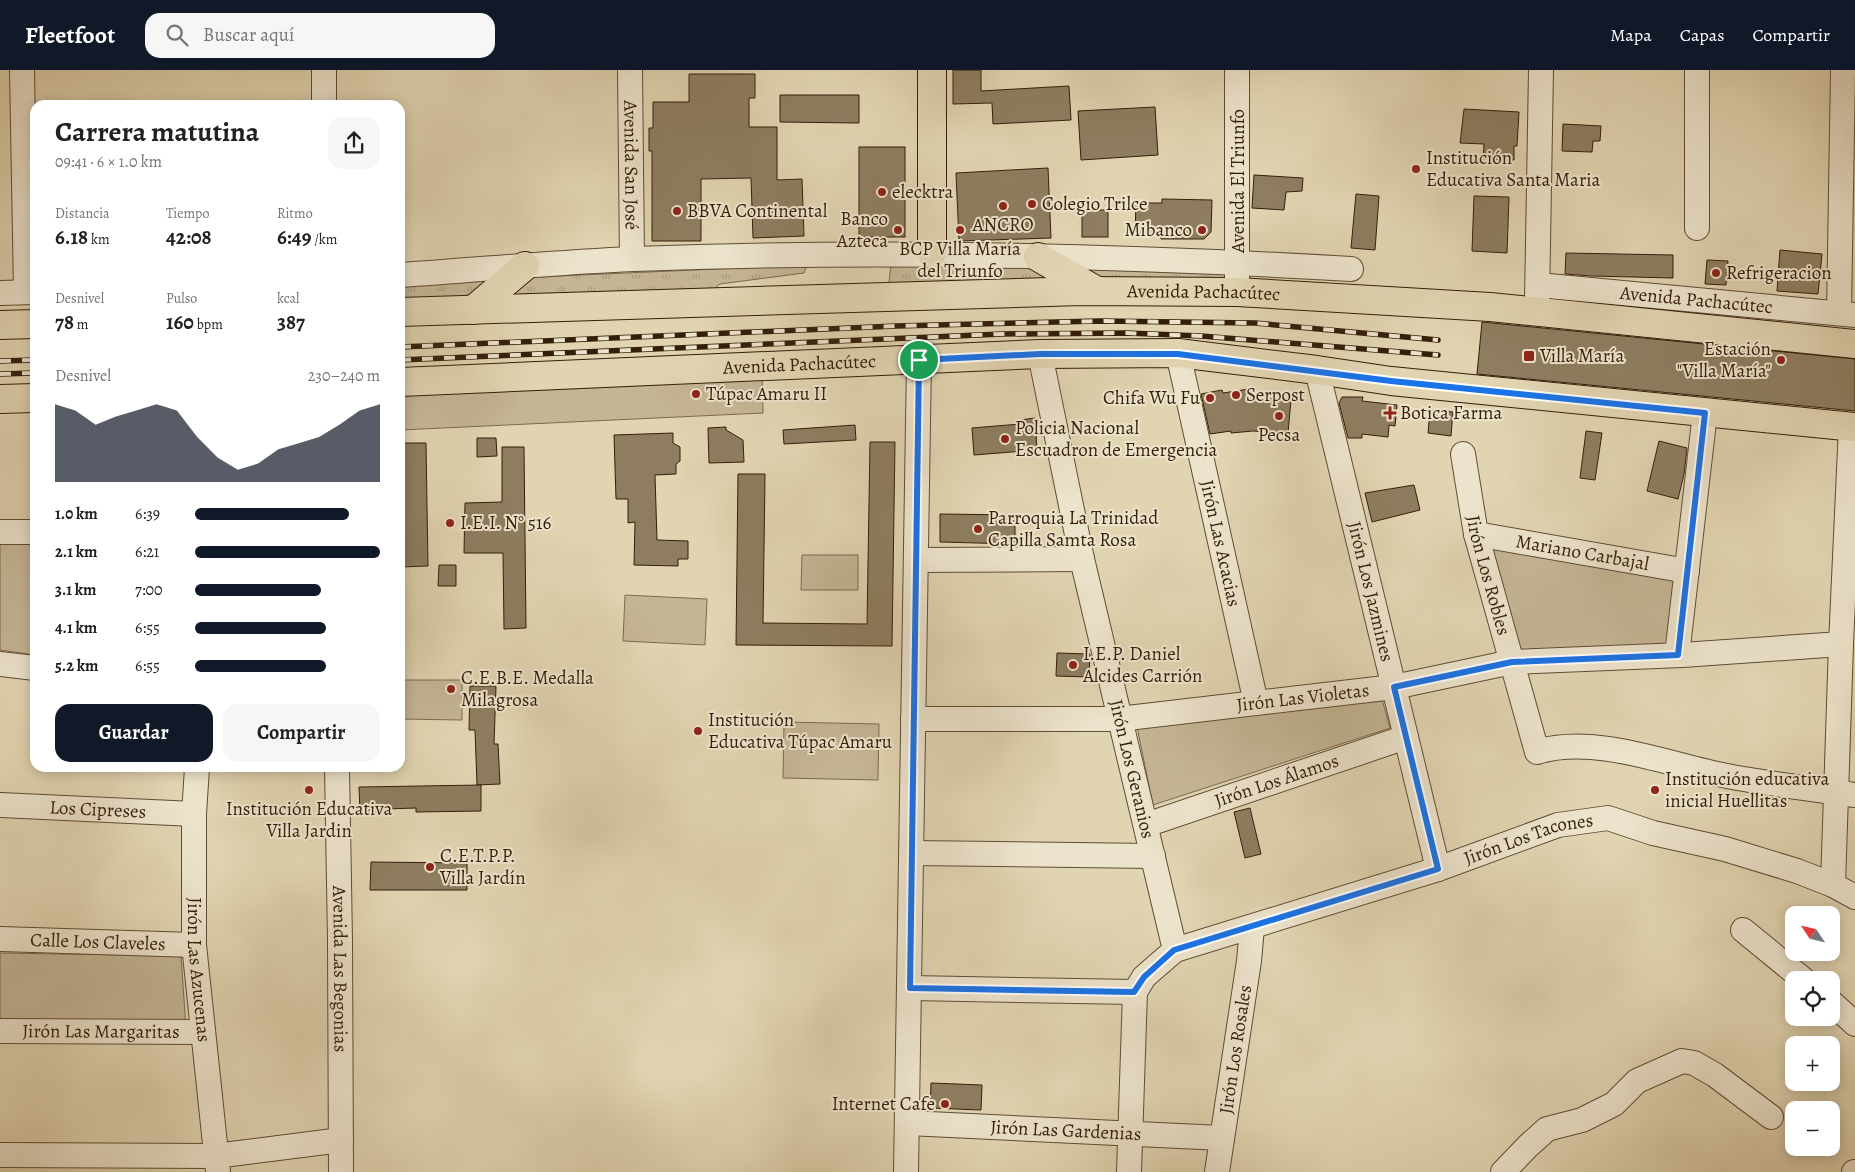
<!DOCTYPE html>
<html lang="es">
<head>
<meta charset="utf-8">
<style>
  :root { --surface:#fff; --page:#f6f6f6; --text:#202124; --muted:#757577; --accent:#111827 }
  body { margin:0; font-family:Alegreya,serif; background:var(--page); color:var(--text); height:100vh; display:flex; flex-direction:column; font-size:19px; white-space:nowrap }
  * { box-sizing:border-box; margin:0 }
  p { font-size:16px; color:var(--muted) }
  .icon { flex:none; width:28px; height:28px; fill:none; stroke:currentColor; stroke-width:2; stroke-linecap:round; stroke-linejoin:round }
  .map { position:relative; flex:1; overflow:hidden }
  .panel { position:absolute; left:30px; top:30px; width:375px; height:672px; display:flex; flex-direction:column; background:var(--surface); border-radius:15px; box-shadow:0 2px 12px #0003 }
  .panel>* { flex:none }
  .needle { width:32px; rotate:305deg }
  .fabs { position:absolute; left:1785px; top:836px; display:grid; gap:10px }
  .fabs a { display:grid; place-items:center; width:55px; height:55px; border-radius:10px; background:var(--surface); box-shadow:0 2px 12px #0003; font-size:25px }
  .pin { position:absolute; display:grid; place-items:center; width:42px; height:42px; color:#fff; margin:-21px; border:2px solid #fff; border-radius:50%; box-shadow:0 1px 5px #0007 }
  .round { display:grid; place-items:center; flex:none; width:52px; height:52px; border-radius:15px; background:var(--page) }
  .headline { display:flex; align-items:center; justify-content:space-between; height:85px; padding:0 25px }
  h1 { font-size:28px; font-weight:700; line-height:38px }
  .stats { display:grid; grid-template-columns:repeat(3,1fr); gap:8px; height:85px; padding:5px 25px }
  .stats div { display:grid; align-content:center }
  .stats b { font-size:21px; font-weight:700 }
  .stats small { font-size:14px; font-weight:400 }
  .stats p { font-size:14px }
  .chart { height:140px; padding:10px 25px }
  .chart p { display:flex; justify-content:space-between }
  .chart svg { width:100%; height:90px; margin-top:5px; fill:var(--accent); opacity:.7 }
  .action { display:flex; gap:10px; margin-top:auto; padding:10px 25px }
  .action a { flex:1; height:58px; border-radius:15px; background:var(--accent); color:#fff; font-size:20px; font-weight:700; line-height:58px; text-align:center }
  .action a+a { background:var(--page); color:var(--text) }
  ul { padding:0 25px; list-style:none; font-size:16px }
  li { display:grid; grid-template-columns:80px 60px 1fr; align-items:center; height:38px }
  li i { height:12px; border-radius:6px; background:var(--accent) }
  header { display:flex; align-items:center; gap:30px; box-sizing:border-box; height:70px; padding:0 25px; background:var(--accent); color:#fff }
  header strong { font-size:24px }
  nav { display:flex; gap:28px; margin-inline-start:auto; font-size:18px }
  .search { width:350px; height:45px; background:var(--page); display:flex; align-items:center; gap:12px; box-sizing:border-box; padding:0 18px; border-radius:15px; color:var(--muted); font-size:19px }
  .map>svg:first-child { display:block }
  .grass { fill:url(#grass-tufts); stroke:#7c6a50 }
  .park { fill:#c4b595; stroke:#7c6a50 }
  .building { fill:#8e7d61; stroke:#341e0a }
  .lines { fill:none; stroke-linecap:round; stroke-linejoin:round }
  .minor-casing { stroke:#5f4c34; stroke-width:26 }
  .major-casing { stroke:#341e0a; stroke-width:30 }
  .minor { stroke:#ece3cc; stroke-width:24 }
  .major { stroke:#e1d4b1; stroke-width:28 }
  .rail-casing { stroke:#341e0a; stroke-width:5.5 }
  .rail { stroke:#ece3cc; stroke-width:4; stroke-dasharray:11; stroke-linecap:butt }
  .route-casing { stroke:#fff; stroke-width:10 }
  .route { stroke:#1a73e8; stroke-width:6 }
  .poi-dot { fill:#8f2418; stroke:#ece3cc; stroke-width:2 }
  .labels { text-anchor:middle; dominant-baseline:central; stroke-width:4; stroke-linejoin:round; paint-order:stroke }
  .poi-label { font-size:19px; fill:#341e0a; stroke:#ece3cc; text-anchor:start }
  .street-label { font-size:19px; fill:#341e0a; stroke:#ece3cc }
</style>
</head>
<body>
<header>
<strong>Fleetfoot</strong>
<div class="search"><svg class="icon" aria-label="search" viewBox="0 0 24 24"><circle cx="10" cy="10" r="6"/><path d="M15 15l6 6"/></svg>Buscar aquí</div>
<nav><a>Mapa</a><a>Capas</a><a>Compartir</a></nav>
</header>
<div class="map">
<svg width="1855" height="1102" viewBox="0 0 1855 1102">
  <defs>
    <pattern id="grass-tufts" width="24" height="20" patternUnits="userSpaceOnUse" patternTransform="scale(1.25)"><rect width="24" height="20" fill="#c4b595"/><path d="M3 7l-1-3M5 7V3M7 7l1-3M15 17l-1-3M17 17v-4M19 17l1-3" fill="none" stroke="#a99b7f"/></pattern>
  </defs>
  <rect width="100%" height="100%" fill="#e1d4b1"/>
  <filter id="stains"><feTurbulence type="fractalNoise" baseFrequency=".004" numOctaves="4"/><feColorMatrix values="0 0 0 0 .2 0 0 0 0 .09 0 0 0 0 .02 0 0 0 .5 -.17"/></filter>
  <radialGradient id="worn" r=".72"><stop offset=".6" stop-color="#630" stop-opacity="0"/><stop offset="1" stop-color="#630" stop-opacity=".3"/></radialGradient>
  <!-- grass -->
  <g class="grass">
    <polygon points="891,193 1227,200 1227,215 889,213"/>
    <polygon points="807,195 804,203 720,214 711,222 400,232 400,213"/>
  </g>
  <!-- park -->
  <g class="park">
    <polygon points="762,304 763,343 400,360 400,317"/>
    <polygon points="35,472 35,585 0,580 0,473"/>
    <polygon points="1485,472 1680,507 1671,577 1518,581"/>
    <polygon points="802,485 858,485 858,520 801,520"/>
    <polygon points="625,525 707,529 705,575 623,571"/>
    <polygon points="402,610 462,610 462,650 402,649"/>
    <polygon points="1382,629 1390,658 1153,735 1136,652"/>
    <polygon points="784,652 879,654 878,710 783,708"/>
    <polygon points="0,883 181,886 186,958 0,955"/>
  </g>
  <!-- building -->
  <g class="building">
    <polygon points="953,0 981,0 981,21 1069,16 1071,50 993,54 992,33 953,34"/>
    <polygon points="689,4 755,4 755,28 749,28 749,57 777,57 777,110 802,109 804,166 753,168 751,108 701,109 701,171 652,171 652,81 649,81 649,58 653,58 653,32 689,32"/>
    <polygon points="780,25 859,25 859,53 780,52"/>
    <polygon points="1155,37 1158,85 1081,90 1078,41"/>
    <polygon points="1464,39 1519,42 1517,76 1514,76 1514,90 1483,89 1484,74 1460,73"/>
    <polygon points="1563,54 1601,56 1600,71 1593,71 1592,82 1562,81"/>
    <rect x="859" y="77" width="46" height="90"/>
    <polygon points="1048,98 1051,168 959,171 956,103"/>
    <polygon points="1254,105 1303,108 1302,121 1286,122 1284,140 1252,138"/>
    <polygon points="1356,124 1379,126 1375,180 1351,178"/>
    <polygon points="1474,126 1509,127 1507,183 1472,181"/>
    <polygon points="1162,129 1212,130 1211,162 1204,169 1161,169 1161,163 1135,163 1136,133 1162,133"/>
    <rect x="1082" y="140" width="26" height="27"/>
    <polygon points="1780,180 1822,184 1818,224 1777,221"/>
    <polygon points="1566,183 1673,185 1673,208 1591,206 1565,204"/>
    <polygon points="1707,190 1728,191 1726,215 1705,214"/>
    <polygon points="1482,252 1855,289 1855,341 1477,304"/>
    <polygon points="1249,319 1250,327 1291,330 1288,363 1253,361 1231,363 1231,361 1210,364 1201,324 1222,320 1223,323"/>
    <polygon points="1342,327 1363,327 1362,331 1397,335 1395,356 1389,355 1388,367 1362,364 1362,368 1348,368 1339,333"/>
    <polygon points="1430,340 1453,342 1451,366 1428,363"/>
    <polygon points="1035,348 1037,380 974,385 972,358 1020,354 1020,350"/>
    <polygon points="855,355 856,370 784,374 783,360"/>
    <polygon points="726,357 726,360 743,370 744,392 709,393 708,358"/>
    <polygon points="1586,361 1602,363 1595,410 1580,408"/>
    <polygon points="673,363 673,373 680,377 680,391 676,394 676,404 655,405 657,470 688,471 688,489 678,489 678,496 634,495 635,452 628,453 628,429 616,429 614,365"/>
    <polygon points="477,368 496,368 497,386 477,387"/>
    <polygon points="1659,371 1687,378 1684,404 1678,429 1647,421"/>
    <polygon points="870,372 895,372 892,576 736,575 738,404 765,404 763,553 867,554"/>
    <polygon points="402,373 426,373 428,496 400,497 400,438 402,438"/>
    <polygon points="502,377 524,377 526,558 504,559 503,483 464,483 465,433 502,432"/>
    <polygon points="1414,415 1420,440 1372,452 1365,423"/>
    <polygon points="940,444 1015,445 1015,474 940,472"/>
    <polygon points="439,495 456,495 456,516 438,516"/>
    <polygon points="1057,583 1090,584 1089,607 1056,606"/>
    <polygon points="470,616 496,616 494,674 498,674 500,714 477,715 475,660 469,660"/>
    <polygon points="481,715 481,741 416,742 416,738 385,739 385,742 360,742 359,717"/>
    <polygon points="1250,738 1261,784 1245,788 1234,742"/>
    <polygon points="371,792 467,793 467,820 370,820"/>
    <polygon points="931,1013 982,1015 981,1040 930,1038"/>
  </g>
  <g class="lines">
    <!-- minor casing -->
    <g class="minor-casing">
      <g id="minor">
        <polyline points="22,0 26,222"/>
        <polyline points="324,0 324,35"/>
        <path id="s1" d="M630 0 632 189"/>
        <polyline points="1237,0 1237,208"/>
        <polyline points="1697,0 1697,158"/>
        <path d="M400 205C478 200 556 192 634 189 873 180 1112 185 1351 199"/>
        <path id="s2" d="M1538 215 1855 245"/>
        <polyline points="0,223 35,222"/>
        <polyline points="1537,231 1541,0"/>
        <polyline points="1839,243 1843,0"/>
        <path id="s3" d="M1178 283 1256 633"/>
        <path id="s4" d="M1040 284 1082 489 1175 880 1144 907 1135 922 1129 1102"/>
        <path id="s5" d="M1317 300 1438 799"/>
        <path id="s6" d="M1463 384 1476 464 1537 682C1595 664 1669 695 1727 706 1769 714 1812 719 1855 725"/>
        <polyline points="0,462 35,462"/>
        <path id="s7" d="M1476 464 1687 501"/>
        <polyline points="916,490 1082,489"/>
        <polyline points="1677,585 1705,343"/>
        <polyline points="0,594 35,598"/>
        <path id="s8" d="M913 649H1119L1394 617 1512 592 1682 585 1841 574"/>
        <path id="s9" d="M197 698 194 744V875L218 1102"/>
        <path id="s10" d="M337 698 340 870 341 1102"/>
        <path id="s11" d="M0 735 194 744"/>
        <path id="s12" d="M1146 755 1406 667"/>
        <polyline points="912,783 1153,786"/>
        <polyline points="1833,815 1841,574 1851,357"/>
        <polyline points="1743,860 1804,910"/>
        <path id="s13" d="M0 869 194 875"/>
        <path id="s14" d="M1175 880 1438 799 1558 755 1608 748 1653 763 1725 779 1797 801 1833 815 1855 827"/>
        <polyline points="910,918 1135,922"/>
        <polyline points="1831,932 1855,954"/>
        <path id="s15" d="M0 961 203 962"/>
        <path id="s16" d="M908 1053 1222 1068"/>
        <polyline points="0,1085 215,1086 341,1070"/>
        <polyline points="906,1102 919,290"/>
        <path id="s17" d="M1217 1102 1249 891 1252 857"/>
        <polyline points="1503,1102 1528,1076 1547,1059 1582,1050 1614,1034 1637,1011 1682,991 1694,993 1715,1005 1771,1047"/>
        <polyline points="1854,1102 1855,1102"/>
      </g>
    </g>
    <!-- major casing -->
    <g class="major-casing">
      <g id="major">
        <polyline points="932,184 932,0"/>
        <polyline points="1038,187 1097,221"/>
        <polyline points="473,240 525,196"/>
        <path id="s18" d="M400 242 1082 221 1237 222 1490 237 1855 274"/>
        <polyline points="0,255 35,254"/>
        <path id="s19" d="M400 312 1040 284 1178 283 1317 300 1391 311 1855 357"/>
        <polyline points="0,329 35,328"/>
      </g>
    </g>
    <!-- minor -->
    <use href="#minor" class="minor"/>
    <!-- major -->
    <use href="#major" class="major"/>
    <!-- rail casing -->
    <g class="rail-casing">
      <g id="rail">
        <polyline points="400,277 896,256 1099,251 1255,253 1438,270"/>
        <polyline points="400,290 1002,264 1127,263 1201,266 1438,285"/>
        <polyline points="0,291 35,290"/>
        <polyline points="0,304 35,303"/>
      </g>
    </g>
    <!-- rail -->
    <use href="#rail" class="rail"/>
  </g>
  <g class="lines">
    <!-- route casing -->
    <g class="route-casing">
      <polygon id="route" points="1040,284 1178,284 1391,311 1705,343 1678,585 1512,592 1394,617 1438,799 1174,880 1144,907 1134,922 910,918 919,290"/>
    </g>
    <!-- route -->
    <use href="#route" class="route"/>
  </g>
  <!-- markers -->
  <g class="poi-dot">
    <circle cx="1416" cy="99" r="5"/>
    <circle cx="882" cy="122" r="5"/>
    <circle cx="1032" cy="134" r="5"/>
    <circle cx="1003" cy="136" r="5"/>
    <circle cx="677" cy="141" r="5"/>
    <circle cx="898" cy="160" r="5"/>
    <circle cx="960" cy="160" r="5"/>
    <circle cx="1202" cy="160" r="5"/>
    <circle cx="1716" cy="203" r="5"/>
    <rect x="1523" y="280" width="12" height="12" rx="2.5"/>
    <circle cx="1781" cy="290" r="5"/>
    <circle cx="696" cy="324" r="5"/>
    <circle cx="1236" cy="325" r="5"/>
    <circle cx="1210" cy="328" r="5"/>
    <path d="M1387.5 335.5h5v5h5v5h-5v5h-5v-5h-5v-5h5z"/>
    <circle cx="1279" cy="346" r="5"/>
    <circle cx="1005" cy="369" r="5"/>
    <circle cx="450" cy="453" r="5"/>
    <circle cx="978" cy="459" r="5"/>
    <circle cx="1073" cy="595" r="5"/>
    <circle cx="451" cy="619" r="5"/>
    <circle cx="698" cy="661" r="5"/>
    <circle cx="309" cy="720" r="5"/>
    <circle cx="1655" cy="720" r="5"/>
    <circle cx="430" cy="797" r="5"/>
    <circle cx="945" cy="1034" r="5"/>
  </g>
  <g class="labels">
    <!-- poi labels -->
    <g class="poi-label">
      <text x="1426" y="88">Institución<tspan x="1426" dy="22">Educativa Santa Maria</tspan></text>
      <text x="892" y="122">elecktra</text>
      <text x="1042" y="134">Colegio Trilce</text>
      <text x="687" y="141">BBVA Continental</text>
      <text x="888" y="149" text-anchor="end">Banco<tspan x="888" dy="22">Azteca</tspan></text>
      <text x="1003" y="155" text-anchor="middle">ANCRO</text>
      <text x="1192" y="160" text-anchor="end">Mibanco</text>
      <text x="960" y="179" text-anchor="middle">BCP Villa María<tspan x="960" dy="22">del Triunfo</tspan></text>
      <text x="1726" y="203">Refrigeracion</text>
      <text x="1771" y="279" text-anchor="end">Estación<tspan x="1771" dy="22">"Villa María"</tspan></text>
      <text x="1540" y="286">Villa María</text>
      <text x="706" y="324">Túpac Amaru II</text>
      <text x="1246" y="325">Serpost</text>
      <text x="1200" y="328" text-anchor="end">Chifa Wu Fu</text>
      <text x="1400" y="343">Botica Farma</text>
      <text x="1015" y="358">Policia Nacional<tspan x="1015" dy="22">Escuadron de Emergencia</tspan></text>
      <text x="1279" y="365" text-anchor="middle">Pecsa</text>
      <text x="988" y="448">Parroquia La Trinidad<tspan x="988" dy="22">Capilla Samta Rosa</tspan></text>
      <text x="460" y="453">I.E.I. N° 516</text>
      <text x="1083" y="584">I.E.P. Daniel<tspan x="1083" dy="22">Alcides Carrión</tspan></text>
      <text x="461" y="608">C.E.B.E. Medalla<tspan x="461" dy="22">Milagrosa</tspan></text>
      <text x="708" y="650">Institución<tspan x="708" dy="22">Educativa Túpac Amaru</tspan></text>
      <text x="1665" y="709">Institución educativa<tspan x="1665" dy="22">inicial Huellitas</tspan></text>
      <text x="309" y="739" text-anchor="middle">Institución Educativa<tspan x="309" dy="22">Villa Jardin</tspan></text>
      <text x="440" y="786">C.E.T.P.P.<tspan x="440" dy="22">Villa Jardín</tspan></text>
      <text x="935" y="1034" text-anchor="end">Internet Cafe</text>
    </g>
    <!-- street labels -->
    <g class="street-label">
      <text stroke="none"><textPath href="#s1" startOffset="95">Avenida San José</textPath></text>
      <text transform="translate(1238 111) rotate(-90)">Avenida El Triunfo</text>
      <text stroke="none"><textPath href="#s18" startOffset="804">Avenida Pachacútec</textPath></text>
      <text stroke="none"><textPath href="#s2" startOffset="159">Avenida Pachacútec</textPath></text>
      <text stroke="none"><textPath href="#s19" startOffset="400">Avenida Pachacútec</textPath></text>
      <text stroke="none"><textPath href="#s3" startOffset="195">Jirón Las Acacias</textPath></text>
      <text stroke="none"><textPath href="#s7" startOffset="108">Mariano Carbajal</textPath></text>
      <text stroke="none"><textPath href="#s6" startOffset="124">Jirón Los Robles</textPath></text>
      <text stroke="none"><textPath href="#s5" startOffset="228">Jirón Los Jazmines</textPath></text>
      <text stroke="none"><textPath href="#s8" startOffset="391">Jirón Las Violetas</textPath></text>
      <text stroke="none"><textPath href="#s4" startOffset="425">Jirón Los Geranios</textPath></text>
      <text stroke="none"><textPath href="#s12" startOffset="138">Jirón Los Álamos</textPath></text>
      <text stroke="none"><textPath href="#s11" startOffset="98">Los Cipreses</textPath></text>
      <text stroke="none"><textPath href="#s14" startOffset="371">Jirón Los Tacones</textPath></text>
      <text stroke="none"><textPath href="#s13" startOffset="98">Calle Los Claveles</textPath></text>
      <text stroke="none"><textPath href="#s9" startOffset="202">Jirón Las Azucenas</textPath></text>
      <text stroke="none"><textPath href="#s10" startOffset="201">Avenida Las Begonias</textPath></text>
      <text stroke="none"><textPath href="#s15" startOffset="101">Jirón Las Margaritas</textPath></text>
      <text stroke="none"><textPath href="#s17" startOffset="124">Jirón Los Rosales</textPath></text>
      <text stroke="none"><textPath href="#s16" startOffset="158">Jirón Las Gardenias</textPath></text>
    </g>
  </g>
  <rect width="100%" height="100%" filter="url(#stains)"/>
  <rect width="100%" height="100%" fill="url(#worn)"/>
</svg>
<div class="fabs">
<a><svg class="needle" viewBox="-14 -14 28 28"><path d="M0-13l5 13h-10z" fill="#e53935"/><path d="M0 13l5-13h-10z" fill="#757577"/></svg></a>
<a><svg class="icon" aria-label="locate" viewBox="0 0 24 24"><circle cx="12" cy="12" r="6"/><path d="M12 2v4M12 18v4M2 12h4M18 12h4"/></svg></a>
<a>+</a>
<a>−</a>
</div>
<div class="pin" style="left:919px;top:290px;background:#1e9e55"><svg class="icon" aria-label="arrive" viewBox="0 0 24 24"><path d="M6 21V4h12l-3 4 3 4H6"/></svg></div>
<section class="panel">
<div class="headline"><div><h1>Carrera matutina</h1><p>09:41 · 6 × 1.0 km</p></div><a class="round"><svg class="icon" aria-label="share" viewBox="0 0 24 24"><path d="M12 15V3M7 8l5-5 5 5M5 13v7h14v-7"/></svg></a></div>
<div class="stats">
<div><p>Distancia</p><b>6.18<small> km</small></b></div>
<div><p>Tiempo</p><b>42:08</b></div>
<div><p>Ritmo</p><b>6:49<small> /km</small></b></div>
</div>
<div class="stats">
<div><p>Desnivel</p><b>78<small> m</small></b></div>
<div><p>Pulso</p><b>160<small> bpm</small></b></div>
<div><p>kcal</p><b>387</b></div>
</div>
<div class="chart"><p><span>Desnivel</span>230–240 m</p>
<svg viewBox="0 0 160 44" preserveAspectRatio="none"><path d="M0 44V6L10 9L20 16L30 12L40 9L50 6L60 9L70 22L80 32L90 38L100 35L110 28L120 25L130 22L140 16L150 9L160 6V44z"/></svg>
</div>
<ul>
<li><b>1.0 km</b>6:39<i style="width:83%"></i></li>
<li><b>2.1 km</b>6:21<i style="width:100%"></i></li>
<li><b>3.1 km</b>7:00<i style="width:68%"></i></li>
<li><b>4.1 km</b>6:55<i style="width:71%"></i></li>
<li><b>5.2 km</b>6:55<i style="width:71%"></i></li>
</ul>
<div class="action"><a>Guardar</a><a>Compartir</a></div>
</section>
</div>
</body>
</html>
